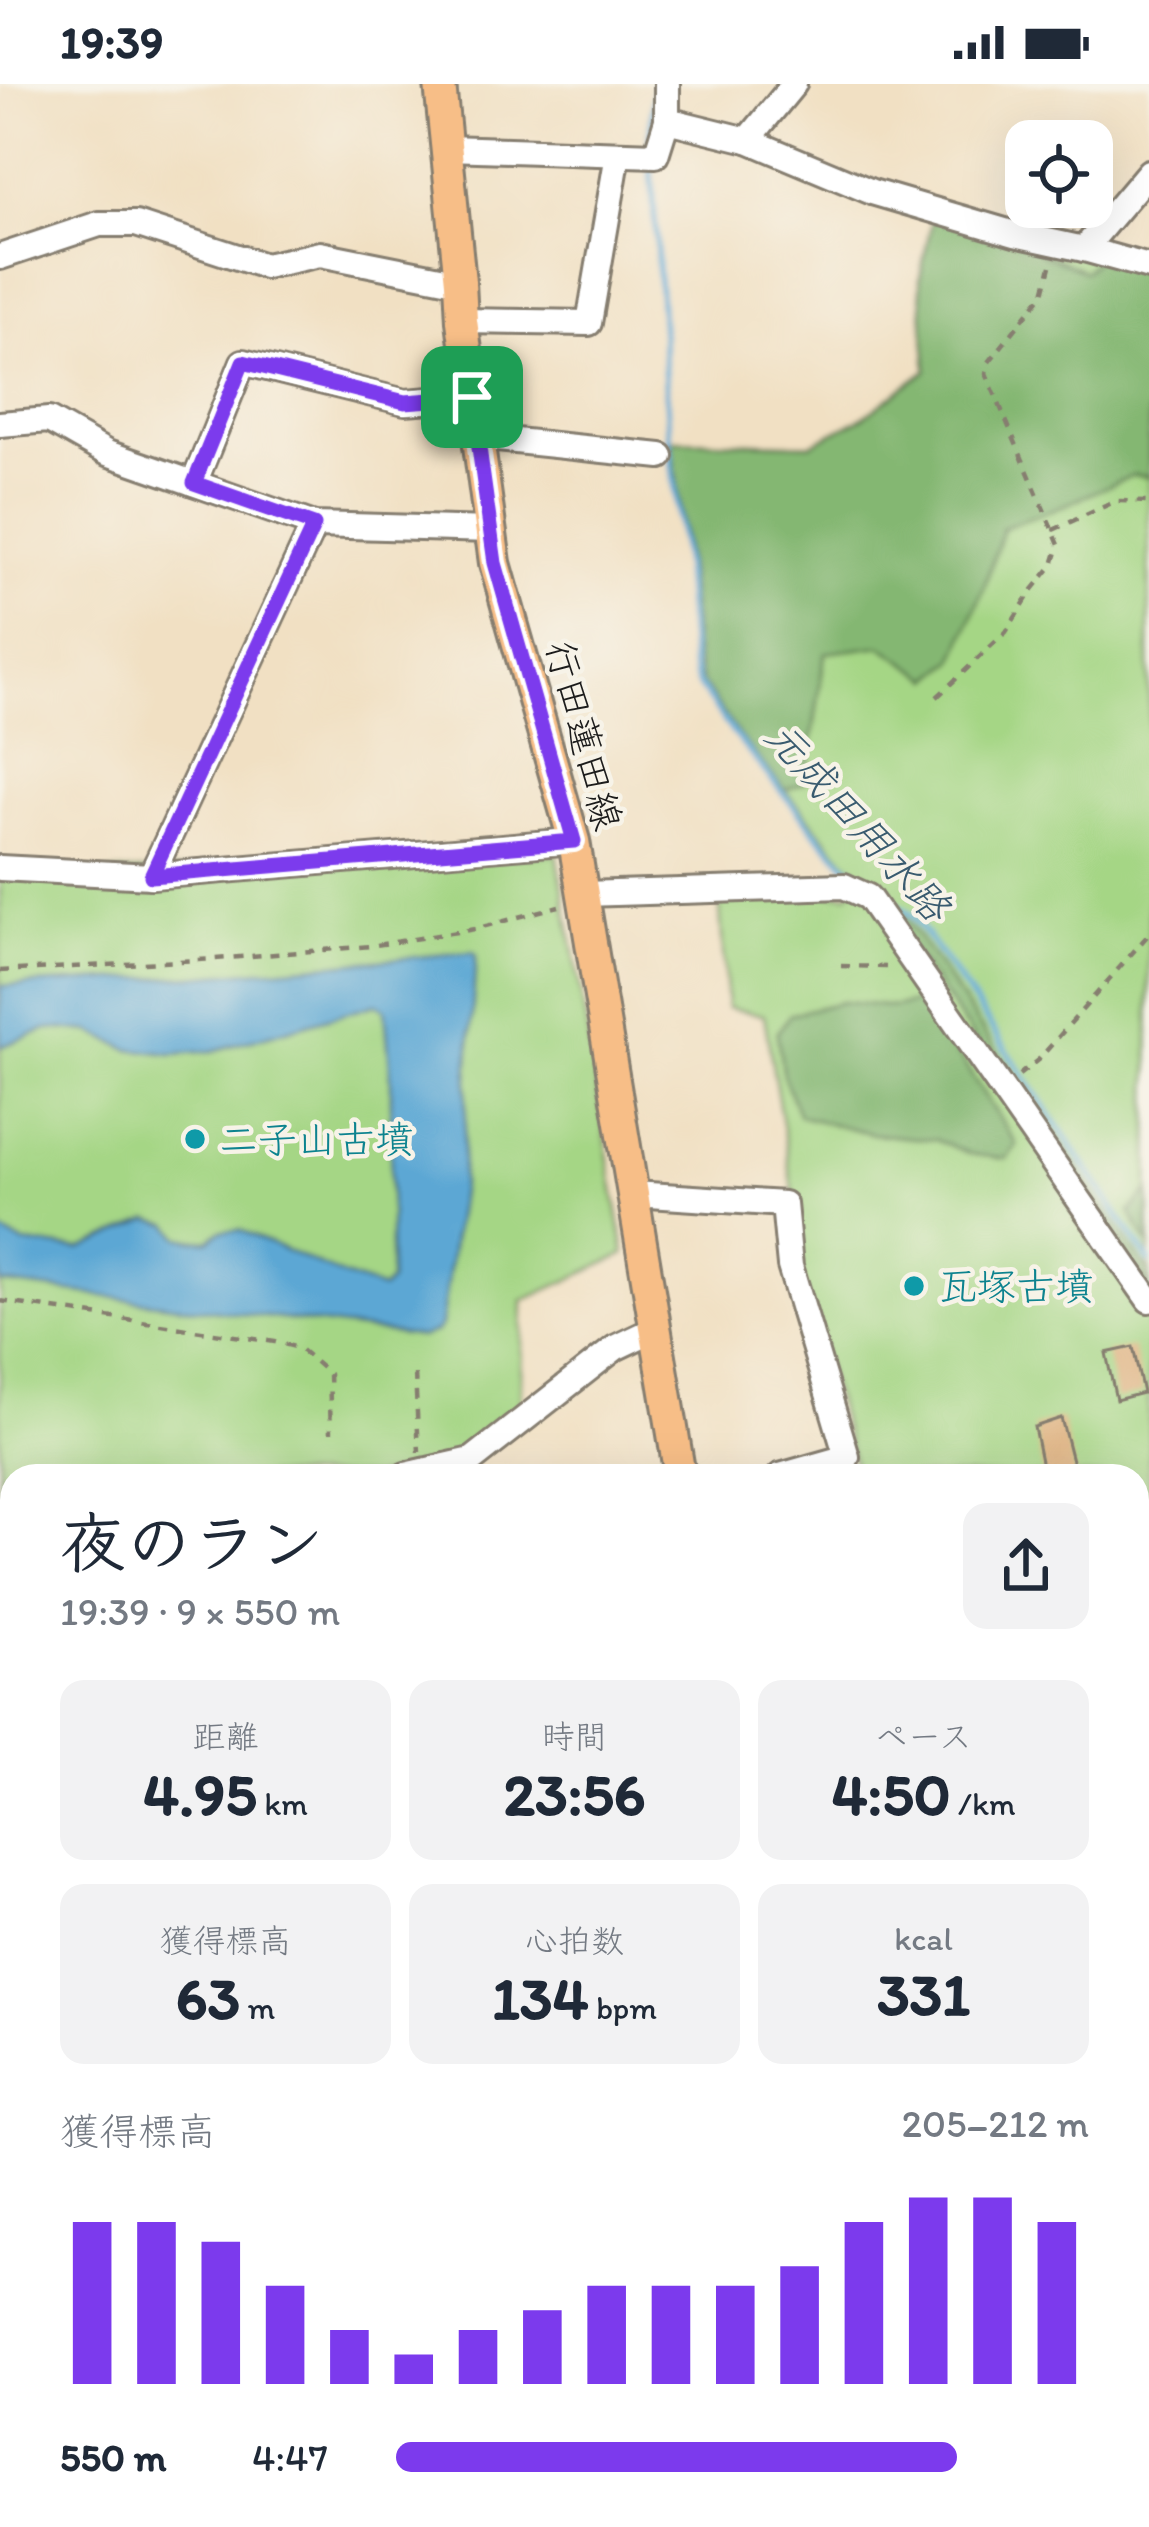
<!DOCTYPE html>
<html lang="ja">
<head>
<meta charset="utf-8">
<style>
  :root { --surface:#fff; --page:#f2f2f3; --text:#1f2937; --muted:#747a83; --accent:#7c3aed }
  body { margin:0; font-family:Itim,"Klee One",sans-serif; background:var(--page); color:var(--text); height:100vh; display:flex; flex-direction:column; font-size:45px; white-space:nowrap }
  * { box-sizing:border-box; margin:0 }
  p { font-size:39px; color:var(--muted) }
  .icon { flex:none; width:66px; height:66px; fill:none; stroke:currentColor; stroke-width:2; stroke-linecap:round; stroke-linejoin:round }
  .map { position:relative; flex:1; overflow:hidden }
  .sheet { position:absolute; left:0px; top:1380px; width:1149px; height:1065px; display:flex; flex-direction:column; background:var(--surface); border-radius:36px 36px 0 0; box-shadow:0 12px 48px #0002 }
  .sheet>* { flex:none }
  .buttons { position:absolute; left:1005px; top:36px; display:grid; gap:24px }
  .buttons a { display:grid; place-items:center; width:108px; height:108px; border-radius:24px; background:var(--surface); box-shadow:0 12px 48px #0002; font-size:60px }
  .pin { position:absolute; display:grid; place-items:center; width:102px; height:102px; color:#fff; margin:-51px; border-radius:24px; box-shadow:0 6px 18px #0006 }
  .round { display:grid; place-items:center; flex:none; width:126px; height:126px; border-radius:24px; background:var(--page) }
  .head { display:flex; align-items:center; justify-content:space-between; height:204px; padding:0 60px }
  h1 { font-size:66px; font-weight:700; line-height:90px }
  .figures { display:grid; grid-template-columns:repeat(3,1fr); gap:18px; height:204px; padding:12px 60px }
  .figures div { display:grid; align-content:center; border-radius:24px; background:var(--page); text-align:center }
  .figures b { font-size:60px; font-weight:700 }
  .figures small { font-size:33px; font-weight:400 }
  .figures p { font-size:33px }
  .chart { height:336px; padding:24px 60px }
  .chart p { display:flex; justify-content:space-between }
  .chart svg { width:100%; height:216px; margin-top:12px; stroke:var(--accent); stroke-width:6 }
  ul { padding:0 60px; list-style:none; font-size:39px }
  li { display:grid; grid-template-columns:192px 144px 1fr; align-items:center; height:90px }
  li i { height:30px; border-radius:15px; background:var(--accent) }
  .status { display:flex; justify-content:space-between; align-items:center; height:84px; padding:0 60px; background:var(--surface); direction:ltr }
  .status svg { height:33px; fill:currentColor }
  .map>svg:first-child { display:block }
  .green { fill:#a5d685; stroke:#607950; stroke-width:3 }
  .forest { fill:#84b772; stroke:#506a47; stroke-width:3 }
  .water { fill:#5ca7d4; stroke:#3c6278; stroke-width:3 }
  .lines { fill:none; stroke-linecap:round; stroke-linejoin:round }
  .stream { stroke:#5ca7d4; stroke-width:6 }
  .building { fill:#ddad79 }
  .minor-casing { stroke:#867e70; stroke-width:30 }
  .major-casing { stroke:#867e70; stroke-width:36 }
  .path { stroke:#867e70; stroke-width:4.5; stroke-dasharray:9 9; stroke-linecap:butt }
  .minor { stroke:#fff; stroke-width:24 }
  .major { stroke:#f7be87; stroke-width:30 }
  .route-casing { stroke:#fff; stroke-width:24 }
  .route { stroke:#7c3aed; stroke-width:15 }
  .culture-dot { fill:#0f9aa8; stroke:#f7f3e8; stroke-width:4.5 }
  .labels { text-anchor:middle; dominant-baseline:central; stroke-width:9; stroke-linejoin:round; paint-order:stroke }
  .street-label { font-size:39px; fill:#1c1c1c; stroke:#f7f3e8 }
  .culture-label { font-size:39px; fill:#0d838f; stroke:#f7f3e8; text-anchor:start }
  .water-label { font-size:42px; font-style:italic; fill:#395b6f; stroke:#f7f3e8 }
</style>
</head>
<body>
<div class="status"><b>19:39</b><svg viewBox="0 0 49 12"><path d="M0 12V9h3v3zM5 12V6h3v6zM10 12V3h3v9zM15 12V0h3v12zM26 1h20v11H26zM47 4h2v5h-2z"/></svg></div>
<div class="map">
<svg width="1149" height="2443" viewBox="0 0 1149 2443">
  <rect width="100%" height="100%" fill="#f7f3e8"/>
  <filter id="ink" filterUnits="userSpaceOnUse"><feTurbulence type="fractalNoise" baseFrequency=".00833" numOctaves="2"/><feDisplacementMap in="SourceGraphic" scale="24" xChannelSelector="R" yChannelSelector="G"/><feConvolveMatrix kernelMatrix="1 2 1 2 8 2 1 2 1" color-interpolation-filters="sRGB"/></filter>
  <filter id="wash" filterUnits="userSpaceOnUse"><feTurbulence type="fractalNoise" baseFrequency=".004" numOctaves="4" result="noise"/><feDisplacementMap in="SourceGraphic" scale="48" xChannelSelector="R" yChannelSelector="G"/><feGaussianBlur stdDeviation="2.7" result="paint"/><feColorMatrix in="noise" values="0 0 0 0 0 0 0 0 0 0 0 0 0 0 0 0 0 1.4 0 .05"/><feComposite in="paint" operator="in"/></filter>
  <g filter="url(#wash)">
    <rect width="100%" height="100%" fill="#f1e0c3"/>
    <!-- green -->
    <g class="green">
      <polygon points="933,131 1149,188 1149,1620 1137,1623 1137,1392 817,1392 855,1382 794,1176 794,1111 764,931 727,924 719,810 848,810 863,792 845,776 741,654 702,599 696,576 688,483 672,356 811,360 862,334 927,286 920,194"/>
      <polygon points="557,770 625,1170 523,1217 520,1328 465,1373 377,1392 12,1392 12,1447 0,1448 0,793"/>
      <polygon points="12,1456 12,1515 0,1491 0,1457"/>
      <polygon points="0,1528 12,1549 12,2086 0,2089"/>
      <polygon points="12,2097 12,2433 237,2433 240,2443 0,2443 0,2100"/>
      <polygon points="283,2433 956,2433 960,2443 285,2443"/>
    </g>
    <!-- forest -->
    <g class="forest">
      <polygon points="933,131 1036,159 1040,169 1085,187 1098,173 1149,188 1149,393 1133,391 1065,421 1003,444 984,504 954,577 931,595 881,562 825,569 806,698 785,706 741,654 702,599 696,576 688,483 672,356 811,360 862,334 927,286 920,194"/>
      <polygon points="875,814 907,836 1008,983 996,985"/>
      <polygon points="923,917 1017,1061 1006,1075 970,1070 936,1056 874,1050 799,1032 783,991 777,949 790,930 842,918 894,923"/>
      <polygon points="1024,1006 1149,1189 1149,1203 1016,1013"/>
      <polygon points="1149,1107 1149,1162 1130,1128"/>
      <polygon points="0,1528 12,1549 12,1634 0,1611"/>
    </g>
    <!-- water -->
    <g class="water">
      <polygon points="473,868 476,872 461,1100 441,1241 437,1247 422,1253 0,1199 0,1147 23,1159 80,1165 150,1135 169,1140 180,1153 194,1156 209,1156 220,1147 240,1146 344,1192 382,1205 390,1198 391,995 385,925 376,920 213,967 172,970 129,965 91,948 64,945 47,945 0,963 0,902 193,892"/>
      <polygon points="0,1764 12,1766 12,1831 0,1841"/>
    </g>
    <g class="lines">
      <!-- stream -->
      <g class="stream">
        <polyline points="650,57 655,0"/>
        <polyline points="651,76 669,354 684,480 692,581 698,600 733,649 819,752 850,785 913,833 968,909 1149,1177"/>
        <polyline points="0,1517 12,1537"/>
        <polyline points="258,2433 261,2443"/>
      </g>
    </g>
    <g id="blocks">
      <!-- building -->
      <g class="building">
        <polygon points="1133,1263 1143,1309 1116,1316 1106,1269"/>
        <polygon points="1061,1334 1076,1392 1044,1392 1034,1343"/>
      </g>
    </g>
  </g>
  <g filter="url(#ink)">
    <use href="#blocks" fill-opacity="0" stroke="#867e70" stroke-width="3"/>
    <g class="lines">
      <!-- minor casing -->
      <g class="minor-casing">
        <g id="minor">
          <polyline points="667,0 667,36 748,56 794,0"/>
          <polyline points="748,56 872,108 1015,150 1084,165 1149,183"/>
          <polyline points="447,64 656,71 667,36"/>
          <polyline points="1084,165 1149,88"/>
          <polyline points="0,173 99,140 136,140 265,182 320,170 460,198"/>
          <polyline points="462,237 589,239 618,70"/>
          <polyline points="0,340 49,336 107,369 314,441 491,446"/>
          <polyline points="477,353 661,372"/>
          <polyline points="194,399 243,278 405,318 472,313"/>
          <polyline points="0,784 151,792 574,757"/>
          <polyline points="151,792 314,441"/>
          <polyline points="583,810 844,802 868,813 1149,1216"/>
          <polyline points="634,1110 784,1120 790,1182 847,1373 780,1392"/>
          <polyline points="406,1391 472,1376 615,1264 657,1244"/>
          <polyline points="1137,1453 1149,1450"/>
          <polyline points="1137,1628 1149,1625"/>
          <polyline points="0,1720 12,1722"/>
          <polyline points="0,2142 12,2139"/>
          <polyline points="49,2443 86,2433"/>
          <polyline points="352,2443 356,2433"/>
          <polyline points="914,2443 915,2433"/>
        </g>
      </g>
      <!-- major casing -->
      <g class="major-casing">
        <g id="major">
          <polyline points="440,0 460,198 462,237 495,479 574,757 680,1392"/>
          <polyline points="988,2433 991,2443"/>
        </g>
      </g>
      <!-- path -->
      <g class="path">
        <polyline points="1053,446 1116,417 1149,418"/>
        <polyline points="937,613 1006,548 1031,508 1053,481 1059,461 986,289 989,278 1044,209 1051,182"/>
        <polyline points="841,882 889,883"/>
        <polyline points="0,887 215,875 370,862 475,845 559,822"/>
        <polyline points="1019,991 1039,975 1149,850"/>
        <polyline points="0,1217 275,1258 299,1264 329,1290 331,1348"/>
        <polyline points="415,1290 419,1368"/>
        <polyline points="0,1451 12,1450"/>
        <polyline points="0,2029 12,2033"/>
        <polyline points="0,2168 12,2165"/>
        <path d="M12 2235C0 2248 0 2264 12 2277"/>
        <polyline points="0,2329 12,2323"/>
        <polyline points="213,2443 218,2433"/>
      </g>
      <!-- minor -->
      <use href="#minor" class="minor"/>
      <!-- major -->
      <use href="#major" class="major"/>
    </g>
  </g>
  <g class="lines" filter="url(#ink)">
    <!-- route casing -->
    <g class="route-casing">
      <polygon id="route" points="243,278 405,318 472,313 495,479 574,757 151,792 314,441 194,399"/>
    </g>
    <!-- route -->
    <use href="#route" class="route"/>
  </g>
  <!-- markers -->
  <g class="culture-dot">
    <circle cx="195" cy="1055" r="12"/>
    <circle cx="914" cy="1202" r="12"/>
  </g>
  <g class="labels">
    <!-- street labels -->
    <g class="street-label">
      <text transform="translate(584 651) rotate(75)">行田蓮田線</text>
    </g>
    <!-- culture labels -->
    <g class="culture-label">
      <text x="219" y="1055">二子山古墳</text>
      <text x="938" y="1202">瓦塚古墳</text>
    </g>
    <!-- water labels -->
    <g class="water-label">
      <text transform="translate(858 737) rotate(48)">元成田用水路</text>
    </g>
  </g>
</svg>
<div class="buttons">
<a><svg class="icon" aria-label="locate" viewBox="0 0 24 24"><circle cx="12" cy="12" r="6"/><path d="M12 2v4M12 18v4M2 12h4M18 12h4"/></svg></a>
</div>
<div class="pin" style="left:472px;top:313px;background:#1e9e55"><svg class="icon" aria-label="arrive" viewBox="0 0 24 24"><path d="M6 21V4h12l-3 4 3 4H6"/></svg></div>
<section class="sheet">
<div class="head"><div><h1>夜のラン</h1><p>19:39 · 9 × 550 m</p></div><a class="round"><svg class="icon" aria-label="share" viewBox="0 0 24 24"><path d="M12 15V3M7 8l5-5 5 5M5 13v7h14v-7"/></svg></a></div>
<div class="figures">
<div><p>距離</p><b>4.95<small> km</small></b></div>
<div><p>時間</p><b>23:56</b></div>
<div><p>ペース</p><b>4:50<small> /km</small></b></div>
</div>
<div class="figures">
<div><p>獲得標高</p><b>63<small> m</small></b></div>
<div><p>心拍数</p><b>134<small> bpm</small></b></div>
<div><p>kcal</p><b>331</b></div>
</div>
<div class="chart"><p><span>獲得標高</span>205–212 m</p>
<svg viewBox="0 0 160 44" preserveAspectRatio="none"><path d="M5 44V11M15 44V11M25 44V15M35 44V24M45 44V33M55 44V38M65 44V33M75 44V29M85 44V24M95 44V24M105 44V24M115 44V20M125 44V11M135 44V6M145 44V6M155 44V11"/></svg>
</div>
<ul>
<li><b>550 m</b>4:47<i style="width:81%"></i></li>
</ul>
</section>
</div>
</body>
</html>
